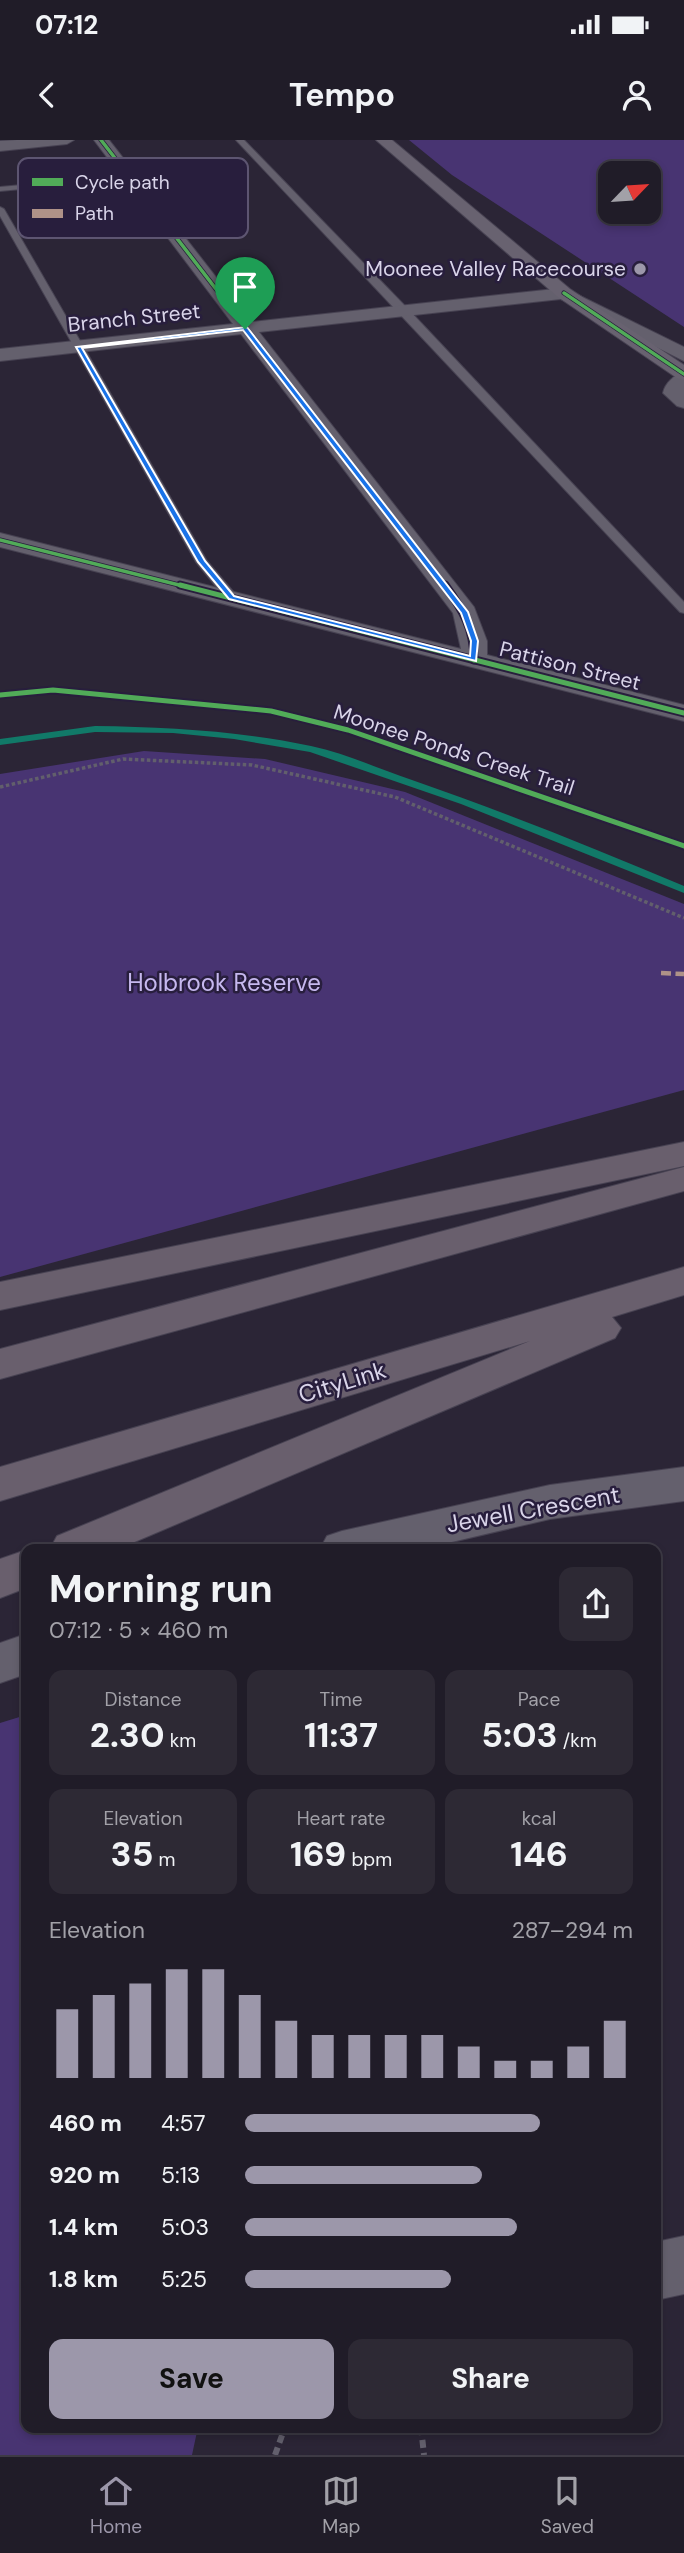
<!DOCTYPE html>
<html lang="en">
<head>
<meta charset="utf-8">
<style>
  :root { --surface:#201c28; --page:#2d2934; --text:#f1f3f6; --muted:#a2a1a8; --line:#3d3a45; --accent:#9c97aa }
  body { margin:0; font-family:"DM Sans",sans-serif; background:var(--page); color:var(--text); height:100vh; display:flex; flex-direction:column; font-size:26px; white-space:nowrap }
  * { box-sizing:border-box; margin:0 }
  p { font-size:23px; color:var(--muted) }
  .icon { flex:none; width:38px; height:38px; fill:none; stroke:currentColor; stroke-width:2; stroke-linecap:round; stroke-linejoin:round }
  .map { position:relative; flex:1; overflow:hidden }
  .panel { position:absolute; left:21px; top:1404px; width:640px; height:889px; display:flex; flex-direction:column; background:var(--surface); border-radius:14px; box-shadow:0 4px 10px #0003,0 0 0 2px var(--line) }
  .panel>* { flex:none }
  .needle { width:46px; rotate:65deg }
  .fabs { position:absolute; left:598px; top:21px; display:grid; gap:14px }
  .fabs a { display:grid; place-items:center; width:63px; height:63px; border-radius:14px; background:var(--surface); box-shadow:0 4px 10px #0003,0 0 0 2px var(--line); font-size:35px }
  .pin { position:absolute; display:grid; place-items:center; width:60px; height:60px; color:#fff; margin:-72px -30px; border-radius:50% 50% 50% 0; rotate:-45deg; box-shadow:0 0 7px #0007 }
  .pin .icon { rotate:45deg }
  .round { display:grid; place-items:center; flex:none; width:74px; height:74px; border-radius:14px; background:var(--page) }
  .head { display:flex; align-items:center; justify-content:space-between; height:119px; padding:0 28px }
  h1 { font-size:38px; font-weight:700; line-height:52px }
  .metrics { display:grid; grid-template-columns:repeat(3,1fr); gap:10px; height:119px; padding:7px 28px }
  .metrics div { display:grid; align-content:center; border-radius:14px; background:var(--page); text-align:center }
  .metrics b { font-size:35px; font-weight:700 }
  .metrics small { font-size:19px; font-weight:400 }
  .metrics p { font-size:19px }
  .chart { height:196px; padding:14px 28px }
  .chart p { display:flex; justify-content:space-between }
  .chart svg { width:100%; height:126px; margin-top:7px; stroke:var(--accent); stroke-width:6 }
  .action { display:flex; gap:14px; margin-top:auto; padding:14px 28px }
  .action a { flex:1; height:80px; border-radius:14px; background:var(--accent); color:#111; font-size:28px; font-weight:700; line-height:80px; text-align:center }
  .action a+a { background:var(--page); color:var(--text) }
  ul { padding:0 28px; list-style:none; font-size:23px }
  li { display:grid; grid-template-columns:112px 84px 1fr; align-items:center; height:52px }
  li i { height:18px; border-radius:9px; background:var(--accent) }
  .status { display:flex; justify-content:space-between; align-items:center; height:49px; padding:0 35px; background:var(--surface); direction:ltr }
  .status svg { height:19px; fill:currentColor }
  header { display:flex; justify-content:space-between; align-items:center; height:91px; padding:0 28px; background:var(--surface); font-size:32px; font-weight:700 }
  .dock { display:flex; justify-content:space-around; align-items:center; height:98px; border-top:2px solid var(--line); background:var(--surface); font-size:19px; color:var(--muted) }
  .dock a { display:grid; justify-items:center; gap:4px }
  .dock .on { color:var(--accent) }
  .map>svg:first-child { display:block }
  .green { fill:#483472; fill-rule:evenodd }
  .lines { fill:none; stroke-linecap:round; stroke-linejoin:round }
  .stream { fill:#117968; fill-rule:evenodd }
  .lane-casing { stroke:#474252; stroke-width:2 }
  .street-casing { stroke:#474252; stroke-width:2 }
  .secondary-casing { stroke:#474252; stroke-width:2 }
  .highway-casing { stroke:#474252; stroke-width:2 }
  .path-far1 { stroke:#625f6c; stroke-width:3.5; stroke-dasharray:3.5 2.5; stroke-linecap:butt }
  .path { stroke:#625f6c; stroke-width:6; stroke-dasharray:8 5; stroke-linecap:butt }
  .lane { fill:#64606d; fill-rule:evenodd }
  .street { fill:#64606d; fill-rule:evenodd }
  .secondary { fill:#686270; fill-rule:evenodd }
  .highway { fill:#695f6d; fill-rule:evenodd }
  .quiet { stroke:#af9288; stroke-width:4.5; stroke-dasharray:10 4.5; stroke-linecap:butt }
  .cycleway-far1-casing { stroke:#281e3d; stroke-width:5 }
  .cycleway-casing { stroke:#281e3d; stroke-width:9 }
  .cycleway-far1 { stroke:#51ab58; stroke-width:3.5 }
  .cycleway { stroke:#51ab58; stroke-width:5 }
  .route { fill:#1a73e8; stroke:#fff; stroke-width:2; fill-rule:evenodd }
  .poi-dot { fill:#9c97aa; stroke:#281e3d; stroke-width:2.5 }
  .labels { text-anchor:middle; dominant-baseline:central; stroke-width:5; stroke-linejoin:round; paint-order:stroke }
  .far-poi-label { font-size:21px; fill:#d9d4e9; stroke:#281e3d; text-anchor:end }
  .far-street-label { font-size:21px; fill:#d9d4e9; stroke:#281e3d }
  .park-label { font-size:24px; fill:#c6b8ef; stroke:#281e3d }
  .street-label { font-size:24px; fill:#d9d4e9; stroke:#281e3d }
  .key { fill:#281e3d; stroke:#5d5571; stroke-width:2 }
  .key-label { font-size:19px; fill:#d9d4e9 }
</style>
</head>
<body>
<div class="status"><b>07:12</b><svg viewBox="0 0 49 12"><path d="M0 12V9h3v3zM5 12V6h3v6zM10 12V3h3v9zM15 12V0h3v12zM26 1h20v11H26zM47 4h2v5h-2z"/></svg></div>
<header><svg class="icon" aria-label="back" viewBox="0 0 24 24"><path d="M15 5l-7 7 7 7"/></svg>Tempo<svg class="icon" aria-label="person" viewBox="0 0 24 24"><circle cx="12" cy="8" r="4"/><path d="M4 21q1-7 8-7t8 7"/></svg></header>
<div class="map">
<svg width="684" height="2315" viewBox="0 0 684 2315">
  <rect width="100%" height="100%" fill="#2b2536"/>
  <!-- green -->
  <g class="green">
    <path d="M409 0H684V187L452 35ZM649 33V72H611V33Z"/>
    <polygon points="144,611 265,619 405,652 684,764 684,950 0,1137 0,634"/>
    <polygon points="26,1575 26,2287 198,2287 192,2315 0,2315 0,1583"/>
  </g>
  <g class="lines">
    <!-- stream -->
    <path class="stream" d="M95 586C168 587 240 591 311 606 345 613 379 629 412 640 504 672 594 708 684 746V753L461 664 310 612 234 599 173 593 95 592 0 605V599Z"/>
    <!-- lane casing -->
    <g class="lane-casing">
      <g id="lane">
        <polygon points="236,0 244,0 408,169 684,462 684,473 680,472"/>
        <polygon points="132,35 129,39 0,51 0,47"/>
        <polygon points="0,67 4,69 207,421 236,455 236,461 228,461 196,422 0,76"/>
      </g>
    </g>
    <!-- street casing -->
    <g class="street-casing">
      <g id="street">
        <polygon points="17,0 74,0 67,4 0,11 0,1"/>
        <polygon points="94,0 109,0 251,182 564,148 684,207 684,221 561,159 259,192 474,467 487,501 487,515 684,565 684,581 0,407 0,393 461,509 453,473 241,194 0,221 0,209 233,184"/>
        <path d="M684 232V268L677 266 663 253C665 243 674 235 684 232Z"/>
        <polygon points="684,1327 684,1361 550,1379 422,1409 320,1409 327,1396 342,1391 550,1345"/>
        <polygon points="26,1494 26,1534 0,1543 0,1503"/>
        <polygon points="684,2096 684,2154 656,2160 656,2102"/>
      </g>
    </g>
    <!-- secondary casing -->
    <g class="secondary-casing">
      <polygon id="secondary" points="376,0 392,0 570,149 684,225 684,240 677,238 558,157"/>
    </g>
    <!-- highway casing -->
    <g class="highway-casing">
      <g id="highway">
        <polygon points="684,1002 684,1026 0,1170 0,1142"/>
        <polygon points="684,1027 684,1051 0,1239 0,1209"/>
        <polygon points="684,1127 684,1155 612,1177 621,1188 615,1198 118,1409 50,1409 57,1396 530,1201 0,1361 0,1327"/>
        <polygon points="26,1410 26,1448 0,1458 0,1419"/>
      </g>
    </g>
    <!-- path-far1 -->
    <polyline class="path-far1" points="0,647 123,619 252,625 395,657 684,778"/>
    <!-- path -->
    <g class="path">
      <polyline points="421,2287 424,2315"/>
      <polyline points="275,2315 285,2287"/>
    </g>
    <!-- lane -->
    <use href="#lane" class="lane"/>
    <!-- street -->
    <use href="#street" class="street"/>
    <!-- secondary -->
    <use href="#secondary" class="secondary"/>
    <!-- highway -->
    <use href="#highway" class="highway"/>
    <!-- quiet -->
    <polyline class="quiet" points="661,833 684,834"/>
    <!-- cycleway-far1 casing -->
    <g class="cycleway-far1-casing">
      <g id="cycleway-far1">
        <polyline points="101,0 446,447"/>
        <polyline points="564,153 684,234"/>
        <polyline points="0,400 187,447"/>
      </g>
    </g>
    <!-- cycleway casing -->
    <g class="cycleway-casing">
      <g id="cycleway">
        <polyline points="180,445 684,573"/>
        <path d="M445 445C463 470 474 489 474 520"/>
        <polyline points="0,555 53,550 271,571 348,590 684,706"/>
      </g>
    </g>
    <!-- cycleway-far1 -->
    <use href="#cycleway-far1" class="cycleway-far1"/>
    <!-- cycleway -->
    <use href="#cycleway" class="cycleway"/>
  </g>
  <!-- route -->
  <path class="route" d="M247 187 468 472 478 501 476 521 229 459 198 422 76 207ZM243 190 461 473 471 501 470 516 234 456 205 421 82 208Z"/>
  <!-- markers -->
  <circle class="poi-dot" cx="640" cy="129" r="7"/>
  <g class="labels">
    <!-- far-poi labels -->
    <g class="far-poi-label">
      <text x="626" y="129">Moonee Valley Racecourse</text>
    </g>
    <!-- far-street labels -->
    <g class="far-street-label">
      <text transform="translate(134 178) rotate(-6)">Branch Street</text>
      <text transform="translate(570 526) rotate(14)">Pattison Street</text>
      <text transform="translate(454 610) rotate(18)">Moonee Ponds Creek Trail</text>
    </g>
    <!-- park labels -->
    <g class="park-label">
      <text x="224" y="842">Holbrook Reserve</text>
    </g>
    <!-- street labels -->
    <g class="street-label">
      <text transform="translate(342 1242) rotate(-17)">CityLink</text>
      <text transform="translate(533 1369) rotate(-10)">Jewell Crescent</text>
    </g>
  </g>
  <!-- legend -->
  <rect x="18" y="18" width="230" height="80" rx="10" class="key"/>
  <rect x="32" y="38" width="31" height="8" fill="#51ab58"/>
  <rect x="32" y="69" width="31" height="9" fill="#af9288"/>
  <g class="key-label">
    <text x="75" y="49">Cycle path</text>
    <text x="75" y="80">Path</text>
  </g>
</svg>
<div class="fabs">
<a><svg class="needle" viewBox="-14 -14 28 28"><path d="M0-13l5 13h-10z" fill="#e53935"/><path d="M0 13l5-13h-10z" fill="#a2a1a8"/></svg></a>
</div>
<div class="pin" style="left:245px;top:189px;background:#1e9e55"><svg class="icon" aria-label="arrive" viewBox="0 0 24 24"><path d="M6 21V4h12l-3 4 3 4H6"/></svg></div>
<section class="panel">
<div class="head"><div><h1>Morning run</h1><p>07:12 · 5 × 460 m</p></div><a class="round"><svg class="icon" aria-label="share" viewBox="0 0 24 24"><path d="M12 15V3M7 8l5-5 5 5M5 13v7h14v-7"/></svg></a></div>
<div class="metrics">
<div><p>Distance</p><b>2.30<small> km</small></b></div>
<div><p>Time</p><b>11:37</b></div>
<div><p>Pace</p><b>5:03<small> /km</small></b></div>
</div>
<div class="metrics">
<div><p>Elevation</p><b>35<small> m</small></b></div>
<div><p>Heart rate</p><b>169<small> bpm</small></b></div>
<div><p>kcal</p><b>146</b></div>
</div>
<div class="chart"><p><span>Elevation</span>287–294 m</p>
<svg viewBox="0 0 160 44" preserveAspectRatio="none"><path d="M5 44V20M15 44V15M25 44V11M35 44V6M45 44V6M55 44V15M65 44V24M75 44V29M85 44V29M95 44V29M105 44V29M115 44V33M125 44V38M135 44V38M145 44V33M155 44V24"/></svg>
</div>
<ul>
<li><b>460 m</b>4:57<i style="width:76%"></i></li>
<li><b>920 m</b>5:13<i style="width:61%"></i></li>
<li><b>1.4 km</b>5:03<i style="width:70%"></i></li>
<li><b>1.8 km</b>5:25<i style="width:53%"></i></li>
</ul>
<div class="action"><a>Save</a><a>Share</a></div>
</section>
</div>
<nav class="dock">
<a class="on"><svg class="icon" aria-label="home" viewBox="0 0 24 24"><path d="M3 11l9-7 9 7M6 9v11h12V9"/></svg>Home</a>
<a><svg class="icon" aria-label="map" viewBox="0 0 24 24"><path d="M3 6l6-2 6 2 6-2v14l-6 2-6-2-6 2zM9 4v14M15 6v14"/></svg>Map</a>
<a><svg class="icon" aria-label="saved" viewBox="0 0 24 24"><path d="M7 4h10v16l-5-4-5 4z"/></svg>Saved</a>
</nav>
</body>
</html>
